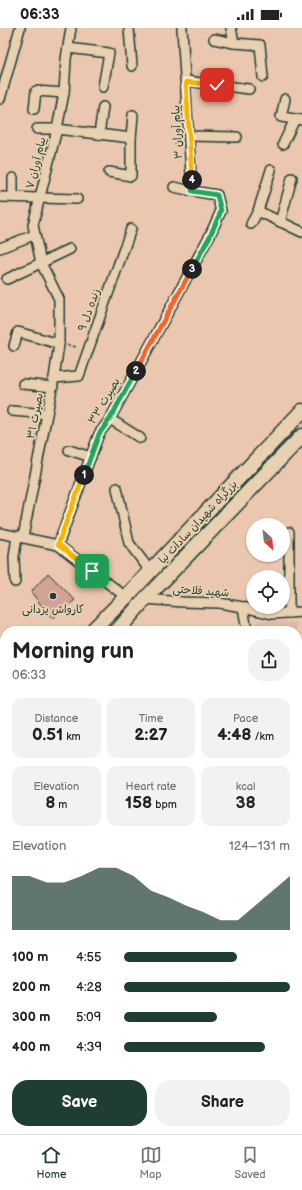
<!DOCTYPE html>
<html lang="en">
<head>
<meta charset="utf-8">
<style>
  :root { --surface:#fff; --page:#f2f2f2; --text:#222; --muted:#767676; --line:#e0e0e0; --accent:#1f3d34 }
  body { margin:0; font-family:"Balsamiq Sans","Playpen Sans Arabic",sans-serif; background:var(--page); color:var(--text); height:100vh; display:flex; flex-direction:column; font-size:15px; white-space:nowrap }
  * { box-sizing:border-box; margin:0 }
  p { font-size:13px; color:var(--muted) }
  .icon { flex:none; width:22px; height:22px; fill:none; stroke:currentColor; stroke-width:2; stroke-linecap:round; stroke-linejoin:round }
  .map { position:relative; flex:1; overflow:hidden }
  .sheet { position:absolute; left:0px; top:598px; width:302px; height:508px; display:flex; flex-direction:column; background:var(--surface); border-radius:16px 16px 0 0; box-shadow:0 1px 3px #0004 }
  .sheet>* { flex:none }
  .needle { width:26px; rotate:153deg }
  .controls { position:absolute; left:246px; top:490px; display:grid; gap:8px }
  .controls a { display:grid; place-items:center; width:44px; height:44px; border-radius:50%; background:var(--surface); box-shadow:0 1px 3px #0004; font-size:20px }
  .pin { position:absolute; display:grid; place-items:center; width:34px; height:34px; color:#fff; margin:-17px; border-radius:8px; box-shadow:0 2px 6px #0006 }
  .km { position:absolute; width:20px; height:20px; margin:-10px; border-radius:50%; background:#222; color:#fff; font-size:11px; line-height:20px; text-align:center }
  .round { display:grid; place-items:center; flex:none; width:42px; height:42px; border-radius:16px; background:var(--page) }
  .headline { display:flex; align-items:center; justify-content:space-between; height:68px; padding:0 12px }
  h1 { font-size:22px; font-weight:700; line-height:30px }
  .metrics { display:grid; grid-template-columns:repeat(3,1fr); gap:6px; height:68px; padding:4px 12px }
  .metrics div { display:grid; align-content:center; border-radius:10px; background:var(--page); text-align:center }
  .metrics b { font-size:17px; font-weight:700 }
  .metrics small { font-size:11px; font-weight:400 }
  .metrics p { font-size:11px }
  .chart { height:112px; padding:8px 12px }
  .chart p { display:flex; justify-content:space-between }
  .chart svg { width:100%; height:72px; margin-top:4px; fill:var(--accent); opacity:.7 }
  .cta { display:flex; gap:8px; margin-top:auto; padding:8px 12px }
  .cta a { flex:1; height:46px; border-radius:16px; background:var(--accent); color:#fff; font-size:16px; font-weight:700; line-height:46px; text-align:center }
  .cta a+a { background:var(--page); color:var(--text) }
  ul { padding:0 12px; list-style:none; font-size:13px }
  li { display:grid; grid-template-columns:64px 48px 1fr; align-items:center; height:30px }
  li i { height:10px; border-radius:5px; background:var(--accent) }
  .status { display:flex; justify-content:space-between; align-items:center; height:28px; padding:0 20px; background:var(--surface); direction:ltr }
  .status svg { height:11px; fill:currentColor }
  .menu { display:flex; justify-content:space-around; align-items:center; height:56px; border-top:1px solid var(--line); background:var(--surface); font-size:11px; color:var(--muted) }
  .menu a { display:grid; justify-items:center; gap:2px }
  .menu .on { color:var(--accent) }
  .map>svg:first-child { display:block }
  .built { fill:#deb9a5 }
  .building { fill:#d0a298; stroke:#1f3d34 }
  .lines { fill:none; stroke-linecap:round; stroke-linejoin:round }
  .minor-casing { stroke:#1f3d34; stroke-width:12 }
  .highway-casing { stroke:#1f3d34; stroke-width:17 }
  .path { stroke:#1f3d34; stroke-width:1.5; stroke-dasharray:3 3; stroke-linecap:butt }
  .minor { stroke:#e8d0b0; stroke-width:9 }
  .highway { stroke:#e8d0b0; stroke-width:14 }
  .split-1-casing { stroke:#fff; stroke-width:8 }
  .split-2-casing { stroke:#fff; stroke-width:8 }
  .split-3-casing { stroke:#fff; stroke-width:8 }
  .split-4-casing { stroke:#fff; stroke-width:8 }
  .split-5-casing { stroke:#fff; stroke-width:8 }
  .split-1 { stroke:#f5b400; stroke-width:5 }
  .split-2 { stroke:#22a559; stroke-width:5 }
  .split-3 { stroke:#f0652b; stroke-width:5 }
  .split-4 { stroke:#22a559; stroke-width:5 }
  .split-5 { stroke:#f5b400; stroke-width:5 }
  .poi-dot { fill:#1f3d34; stroke:#e8d0b0; stroke-width:1.5 }
  .labels { text-anchor:middle; dominant-baseline:central; stroke-width:4; stroke-linejoin:round; paint-order:stroke }
  .street-label { font-size:11px; fill:#1f3d34; stroke:#e8d0b0 }
  .poi-label { font-size:11px; fill:#1f3d34; stroke:#e8d0b0 }
</style>
</head>
<body>
<div class="status"><b>06:33</b><svg viewBox="0 0 49 12"><path d="M0 12V9h3v3zM5 12V6h3v6zM10 12V3h3v9zM15 12V0h3v12zM26 1h20v11H26zM47 4h2v5h-2z"/></svg></div>
<div class="map">
<svg width="302" height="1106" viewBox="0 0 302 1106">
  <rect width="100%" height="100%" fill="#eac7ae"/>
  <filter id="ink" filterUnits="userSpaceOnUse"><feTurbulence type="fractalNoise" baseFrequency=".025" numOctaves="2"/><feDisplacementMap in="SourceGraphic" scale="8" xChannelSelector="R" yChannelSelector="G"/><feConvolveMatrix kernelMatrix="1 2 1 2 8 2 1 2 1" color-interpolation-filters="sRGB"/></filter>
  <g filter="url(#ink)">
    <!-- built -->
    <polygon class="built" points="257,592 296,595 300,620 297,620 297,603 258,603"/>
    <!-- building -->
    <polygon class="building" points="48,545 75,572 52,591 31,564"/>
    <g class="lines">
      <!-- minor casing -->
      <g class="minor-casing">
        <g id="minor">
          <polyline points="129,0 132,38"/>
          <polyline points="231,0 234,15 260,17 263,49"/>
          <polyline points="214,11 234,15"/>
          <polyline points="68,20 109,25 103,59"/>
          <polyline points="186,53 249,61"/>
          <polyline points="0,71 20,0"/>
          <polyline points="285,71 281,89 295,91"/>
          <polyline points="34,81 36,63 64,65"/>
          <polyline points="37,101 57,101 131,110 131,148 109,144"/>
          <polyline points="99,106 103,79"/>
          <polyline points="189,108 237,109"/>
          <polyline points="131,110 133,87"/>
          <polyline points="283,116 295,91 302,92"/>
          <polyline points="174,159 192,163"/>
          <polyline points="0,169 77,171"/>
          <polyline points="13,169 13,150"/>
          <polyline points="258,183 271,142"/>
          <polyline points="280,194 292,150"/>
          <polyline points="251,196 258,183 302,204"/>
          <polyline points="0,220 34,207"/>
          <polyline points="7,251 70,221"/>
          <polyline points="14,318 18,304 59,316"/>
          <polyline points="54,350 79,348 131,201"/>
          <polyline points="23,356 53,359"/>
          <polyline points="12,383 47,386"/>
          <polyline points="110,391 140,410"/>
          <polyline points="69,422 91,429"/>
          <polyline points="117,460 129,515 151,544"/>
          <polyline points="0,505 58,517 126,569"/>
          <polyline points="23,509 54,350 59,316 59,271 41,235 33,197 57,101 64,65 66,31 71,0"/>
          <polyline points="58,517 99,406 110,391 210,207 221,183 217,167 192,163 182,0"/>
          <polyline points="15,554 14,529 17,508"/>
          <polyline points="145,571 183,574 219,575 243,579 272,586 302,584"/>
          <polyline points="243,579 247,603"/>
          <polyline points="289,585 289,504"/>
          <polyline points="297,762 302,760"/>
          <polyline points="297,827 302,825"/>
          <polyline points="297,842 302,858"/>
          <polyline points="0,945 3,953 5,953"/>
          <polyline points="0,1094 5,1092"/>
          <polyline points="76,1101 78,1106"/>
        </g>
      </g>
      <!-- highway casing -->
      <g class="highway-casing">
        <g id="highway">
          <polyline points="92,603 126,569 302,383"/>
          <polyline points="117,603 145,571 302,408"/>
          <polyline points="0,691 5,686"/>
          <polyline points="0,722 5,716"/>
          <polyline points="0,739 5,733"/>
        </g>
      </g>
      <!-- path -->
      <polyline class="path" points="67,317 77,319"/>
      <!-- minor -->
      <use href="#minor" class="minor"/>
      <!-- highway -->
      <use href="#highway" class="highway"/>
    </g>
  </g>
  <g class="lines" filter="url(#ink)">
    <!-- split-1 casing -->
    <g class="split-1-casing">
      <polyline id="split-1" points="84,447 58,516 92,543"/>
    </g>
    <!-- split-2 casing -->
    <g class="split-2-casing">
      <polyline id="split-2" points="84,447 99,406 110,391 136,343"/>
    </g>
    <!-- split-3 casing -->
    <g class="split-3-casing">
      <polyline id="split-3" points="136,343 192,241"/>
    </g>
    <!-- split-4 casing -->
    <g class="split-4-casing">
      <polyline id="split-4" points="192,152 192,163 217,167 221,183 210,208 192,241"/>
    </g>
    <!-- split-5 casing -->
    <g class="split-5-casing">
      <polyline id="split-5" points="192,152 186,54 217,57"/>
    </g>
    <!-- split-1 -->
    <use href="#split-1" class="split-1"/>
    <!-- split-2 -->
    <use href="#split-2" class="split-2"/>
    <!-- split-3 -->
    <use href="#split-3" class="split-3"/>
    <!-- split-4 -->
    <use href="#split-4" class="split-4"/>
    <!-- split-5 -->
    <use href="#split-5" class="split-5"/>
  </g>
  <!-- markers -->
  <circle class="poi-dot" cx="53" cy="568" r="4"/>
  <g class="labels">
    <!-- street labels -->
    <g class="street-label">
      <text transform="translate(177 104) rotate(-93)">پیام آوران ۳</text>
      <text transform="translate(36 135) rotate(-76)">پیام آوران ۷</text>
      <text transform="translate(89 282) rotate(-70)">زنده دل ۹</text>
      <text transform="translate(104 373) rotate(-59)">بصیرت ۳۳</text>
      <text transform="translate(35 388) rotate(-79)">بصیرت ۳۱</text>
      <text transform="translate(198 494) rotate(-47)">بزرگراه شهیدان سادات نیا</text>
      <text transform="translate(201 563) rotate(4)">شهید فلاحتی</text>
    </g>
    <!-- poi labels -->
    <g class="poi-label">
      <text x="53" y="581">کارواش یزدانی</text>
    </g>
  </g>
</svg>
<div class="controls">
<a><svg class="needle" viewBox="-14 -14 28 28"><path d="M0-13l5 13h-10z" fill="#e53935"/><path d="M0 13l5-13h-10z" fill="#767676"/></svg></a>
<a><svg class="icon" aria-label="locate" viewBox="0 0 24 24"><circle cx="12" cy="12" r="6"/><path d="M12 2v4M12 18v4M2 12h4M18 12h4"/></svg></a>
</div>
<div class="pin" style="left:92px;top:543px;background:#1e9e55"><svg class="icon" aria-label="arrive" viewBox="0 0 24 24"><path d="M6 21V4h12l-3 4 3 4H6"/></svg></div>
<div class="pin" style="left:217px;top:57px;background:#d93025"><svg class="icon" aria-label="check" viewBox="0 0 24 24"><path d="M5 12l5 5 9-10"/></svg></div>
<b class="km" style="left:84px;top:447px">1</b>
<b class="km" style="left:136px;top:343px">2</b>
<b class="km" style="left:192px;top:241px">3</b>
<b class="km" style="left:192px;top:152px">4</b>
<section class="sheet">
<div class="headline"><div><h1>Morning run</h1><p>06:33</p></div><a class="round"><svg class="icon" aria-label="share" viewBox="0 0 24 24"><path d="M12 15V3M7 8l5-5 5 5M5 13v7h14v-7"/></svg></a></div>
<div class="metrics">
<div><p>Distance</p><b>0.51<small> km</small></b></div>
<div><p>Time</p><b>2:27</b></div>
<div><p>Pace</p><b>4:48<small> /km</small></b></div>
</div>
<div class="metrics">
<div><p>Elevation</p><b>8<small> m</small></b></div>
<div><p>Heart rate</p><b>158<small> bpm</small></b></div>
<div><p>kcal</p><b>38</b></div>
</div>
<div class="chart"><p><span>Elevation</span>124–131 m</p>
<svg viewBox="0 0 160 44" preserveAspectRatio="none"><path d="M0 44V11L10 11L20 15L30 15L40 11L50 6L60 6L70 11L80 20L90 24L100 29L110 33L120 38L130 38L140 29L150 20L160 11V44z"/></svg>
</div>
<ul>
<li><b>100 m</b>4:55<i style="width:68%"></i></li>
<li><b>200 m</b>4:28<i style="width:100%"></i></li>
<li><b>300 m</b>5:09<i style="width:56%"></i></li>
<li><b>400 m</b>4:39<i style="width:85%"></i></li>
</ul>
<div class="cta"><a>Save</a><a>Share</a></div>
</section>
</div>
<nav class="menu">
<a class="on"><svg class="icon" aria-label="home" viewBox="0 0 24 24"><path d="M3 11l9-7 9 7M6 9v11h12V9"/></svg>Home</a>
<a><svg class="icon" aria-label="map" viewBox="0 0 24 24"><path d="M3 6l6-2 6 2 6-2v14l-6 2-6-2-6 2zM9 4v14M15 6v14"/></svg>Map</a>
<a><svg class="icon" aria-label="saved" viewBox="0 0 24 24"><path d="M7 4h10v16l-5-4-5 4z"/></svg>Saved</a>
</nav>
</body>
</html>
